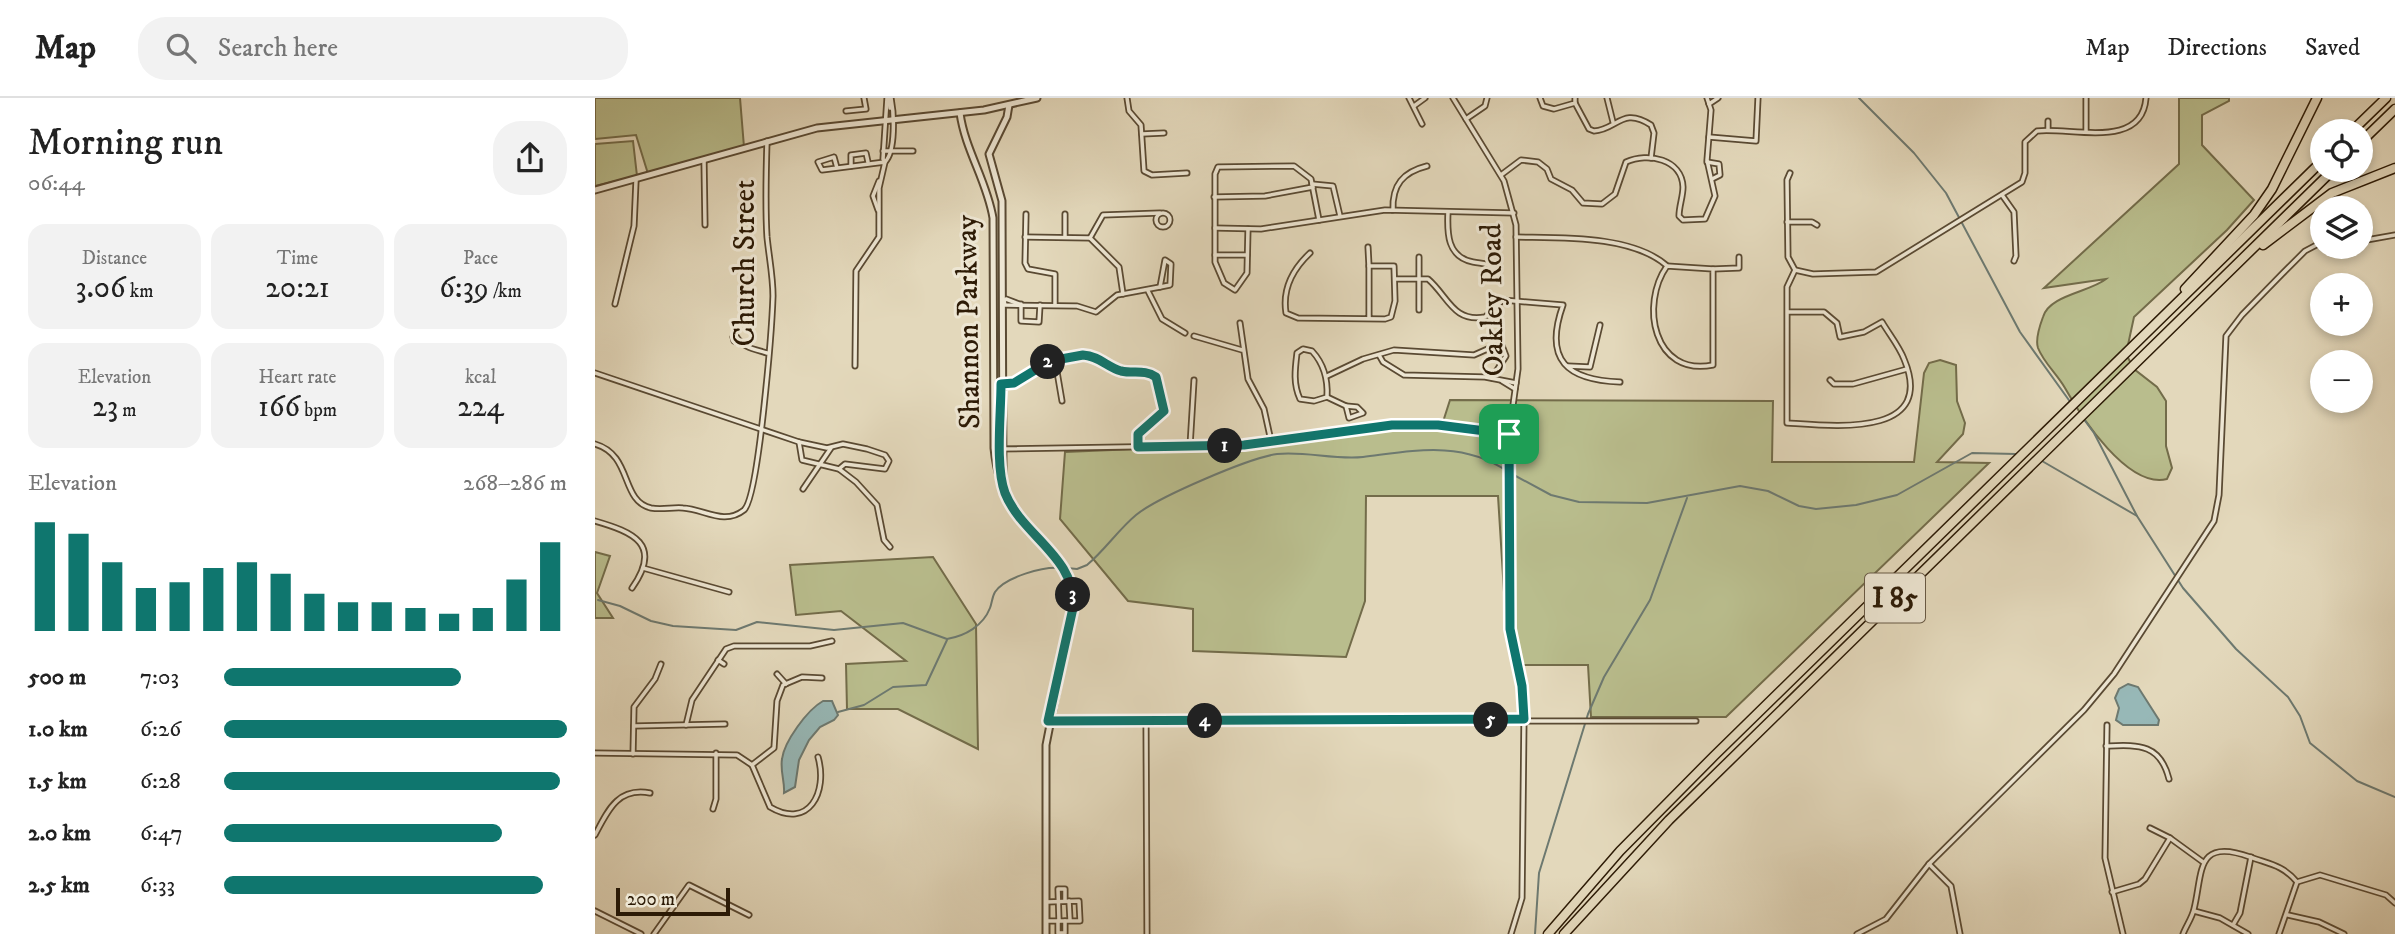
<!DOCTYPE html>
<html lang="en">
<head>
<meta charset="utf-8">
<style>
  :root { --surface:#fff; --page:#f2f2f2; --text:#222; --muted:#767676; --line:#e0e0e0; --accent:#0f766e }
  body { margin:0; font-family:"IM FELL DW Pica",serif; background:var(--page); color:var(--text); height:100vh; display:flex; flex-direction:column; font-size:26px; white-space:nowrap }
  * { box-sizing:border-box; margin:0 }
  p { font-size:23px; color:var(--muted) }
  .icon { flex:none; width:38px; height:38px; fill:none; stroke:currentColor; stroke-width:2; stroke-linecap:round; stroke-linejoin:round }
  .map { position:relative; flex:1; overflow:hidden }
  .side { display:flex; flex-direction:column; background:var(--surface); width:595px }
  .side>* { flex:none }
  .tools { position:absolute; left:1715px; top:21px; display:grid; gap:14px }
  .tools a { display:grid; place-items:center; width:63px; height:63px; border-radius:50%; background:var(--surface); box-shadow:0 4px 10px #0003; font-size:35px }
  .scale { position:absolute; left:21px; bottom:18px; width:114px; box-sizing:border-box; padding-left:7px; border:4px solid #2d1b06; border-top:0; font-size:19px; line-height:24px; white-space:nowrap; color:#2d1b06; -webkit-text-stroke:5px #ede6d3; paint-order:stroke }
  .pin { position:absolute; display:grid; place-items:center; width:60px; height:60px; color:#fff; margin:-30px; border-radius:14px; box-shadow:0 4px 10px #0006 }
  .km { position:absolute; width:35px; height:35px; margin:-18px; border-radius:50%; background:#222; color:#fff; font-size:19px; line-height:35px; text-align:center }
  .round { display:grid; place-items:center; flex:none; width:74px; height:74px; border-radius:28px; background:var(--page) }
  .summary { display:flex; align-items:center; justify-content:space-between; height:119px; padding:0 28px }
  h1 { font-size:38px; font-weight:600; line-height:52px }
  .stats { display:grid; grid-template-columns:repeat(3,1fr); gap:10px; height:119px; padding:7px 28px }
  .stats div { display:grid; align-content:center; border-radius:18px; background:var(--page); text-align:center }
  .stats b { font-size:30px; font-weight:600 }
  .stats small { font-size:19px; font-weight:400 }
  .stats p { font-size:19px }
  .chart { height:196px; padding:14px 28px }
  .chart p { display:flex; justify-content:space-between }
  .chart svg { width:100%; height:126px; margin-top:7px; stroke:var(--accent); stroke-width:6 }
  ul { padding:0 28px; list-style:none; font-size:23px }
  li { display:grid; grid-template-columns:112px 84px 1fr; align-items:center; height:52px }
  li i { height:18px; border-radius:9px; background:var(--accent) }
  header { display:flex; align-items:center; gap:42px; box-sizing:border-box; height:98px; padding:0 35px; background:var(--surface); border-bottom:2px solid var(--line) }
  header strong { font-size:33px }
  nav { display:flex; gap:38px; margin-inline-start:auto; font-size:24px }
  .search { width:490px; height:63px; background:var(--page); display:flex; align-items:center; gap:18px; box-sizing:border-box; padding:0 24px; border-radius:28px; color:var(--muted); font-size:26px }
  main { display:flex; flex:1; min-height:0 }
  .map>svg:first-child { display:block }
  .green { fill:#b9bd8d; stroke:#736c4a; stroke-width:2 }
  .water { fill:#97b8b7; stroke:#6d7970; stroke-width:2 }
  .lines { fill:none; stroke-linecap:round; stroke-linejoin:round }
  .stream { stroke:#6d7970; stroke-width:2 }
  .minor-casing { stroke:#5a4a33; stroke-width:7 }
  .tertiary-casing { stroke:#5a4a33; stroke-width:9 }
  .motorway-casing { stroke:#2d1b06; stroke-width:11 }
  .minor { stroke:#ede6d3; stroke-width:3.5 }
  .tertiary { stroke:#ede6d3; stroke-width:5 }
  .motorway { stroke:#e3d8bb; stroke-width:8 }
  .route-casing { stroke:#fff; stroke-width:14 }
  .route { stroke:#0f766e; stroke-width:9 }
  .labels { text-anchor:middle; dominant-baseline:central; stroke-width:6; stroke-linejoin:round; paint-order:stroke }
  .shield { fill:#ede6d3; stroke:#675844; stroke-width:2 }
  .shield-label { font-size:28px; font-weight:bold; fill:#2d1b06 }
  .street-label { font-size:30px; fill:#2d1b06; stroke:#ede6d3 }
</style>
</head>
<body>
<header>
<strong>Map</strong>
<div class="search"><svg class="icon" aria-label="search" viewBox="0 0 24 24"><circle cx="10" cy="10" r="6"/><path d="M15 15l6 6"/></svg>Search here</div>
<nav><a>Map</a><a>Directions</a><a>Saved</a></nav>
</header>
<main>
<section class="side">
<div class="summary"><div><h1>Morning run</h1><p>06:44</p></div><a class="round"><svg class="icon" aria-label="share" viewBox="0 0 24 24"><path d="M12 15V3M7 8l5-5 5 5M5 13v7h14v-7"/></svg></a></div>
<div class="stats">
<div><p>Distance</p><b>3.06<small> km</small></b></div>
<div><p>Time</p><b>20:21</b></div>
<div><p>Pace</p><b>6:39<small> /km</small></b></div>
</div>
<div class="stats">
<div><p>Elevation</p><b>23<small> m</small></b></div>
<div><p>Heart rate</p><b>166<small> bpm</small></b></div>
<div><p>kcal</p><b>224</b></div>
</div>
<div class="chart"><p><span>Elevation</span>268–286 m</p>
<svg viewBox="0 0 160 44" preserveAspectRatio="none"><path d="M5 44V6M15 44V10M25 44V20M35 44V29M45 44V27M55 44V22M65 44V20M75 44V24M85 44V31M95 44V34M105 44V34M115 44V36M125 44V38M135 44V36M145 44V26M155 44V13"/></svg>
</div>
<ul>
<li><b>500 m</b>7:03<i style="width:69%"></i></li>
<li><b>1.0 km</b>6:26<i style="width:100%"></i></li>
<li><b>1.5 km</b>6:28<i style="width:98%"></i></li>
<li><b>2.0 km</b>6:47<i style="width:81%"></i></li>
<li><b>2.5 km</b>6:33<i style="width:93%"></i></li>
</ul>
</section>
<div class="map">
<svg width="1800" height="836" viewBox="0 0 1800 836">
  <rect width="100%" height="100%" fill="#e3d8bb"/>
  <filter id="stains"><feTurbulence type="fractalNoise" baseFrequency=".00286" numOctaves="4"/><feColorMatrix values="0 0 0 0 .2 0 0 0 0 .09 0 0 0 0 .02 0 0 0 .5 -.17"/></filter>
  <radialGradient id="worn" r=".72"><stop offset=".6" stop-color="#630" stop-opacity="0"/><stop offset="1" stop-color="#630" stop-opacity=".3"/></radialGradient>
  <!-- green -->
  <g class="green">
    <polygon points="0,0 145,0 149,49 54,79 41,37 0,41"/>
    <path d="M1584 0H1634V3L1607 17V47L1659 102 1632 132 1539 219 1531 256 1539 271 1562 289 1571 303V348L1577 370 1572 381C1533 391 1486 319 1470 290 1462 276 1449 265 1443 250 1440 241 1445 227 1448 219 1454 197 1495 194 1511 181L1449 190 1584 66Z"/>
    <polygon points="38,43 42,78 0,88 0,46"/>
    <polygon points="1345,262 1361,267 1362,303 1370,325 1368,336 1342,364 1394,365 1131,619 996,619 993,567 923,567 912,542 903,398 771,398 770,503 751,559 598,553 598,511 533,503 465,421 470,354 680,345 767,332 847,327 855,302 1178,303 1177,364 1319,364 1329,275 1334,265"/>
    <polygon points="0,454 15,458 2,495 18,520 0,520"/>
    <polygon points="338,459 381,526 383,651 303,611 252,611 251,566 311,563 246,513 201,517 195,467"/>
  </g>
  <!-- water -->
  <g class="water">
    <polygon points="1533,586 1543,589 1564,622 1563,627 1528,627 1521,622 1524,610 1520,600 1524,591"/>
    <path d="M228 603H237L243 617 239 622 225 629 214 642 204 662 200 689 189 695C190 684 185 673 187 661 189 644 212 612 228 603Z"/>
  </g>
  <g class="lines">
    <!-- stream -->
    <g class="stream">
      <polyline points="1264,0 1319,55 1351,95 1425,234 1476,305"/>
      <polyline points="1488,320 1499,335 1542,418 1588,490 1641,551 1693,599 1705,618 1715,645 1762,683 1800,699"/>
      <polyline points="1447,363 1542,418"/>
      <polyline points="917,376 956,397 984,404 1052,405 1145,388 1173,393 1204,408 1221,411 1261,407 1302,397 1377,355 1421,356"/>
      <path d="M472 470 482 471 492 467C510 452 523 432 541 417 563 399 654 360 682 356 711 353 739 362 768 359 818 353 866 342 912 373"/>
      <path d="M3 502 25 508 56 523 78 528 141 532 162 524 239 532 308 525 352 541C370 538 388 528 395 510 397 505 397 499 400 494 410 479 449 468 466 470"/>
      <polyline points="243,614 269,607 298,589 331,587 352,542"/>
      <polyline points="940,836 944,775 993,616 1009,579 1055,502 1092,400"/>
    </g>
    <!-- minor casing -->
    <g class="minor-casing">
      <g id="minor">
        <path d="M292 0 288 61 290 64C301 53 299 15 296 0"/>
        <polyline points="294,0 295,10"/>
        <polyline points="532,0 534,13 546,27 549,73 557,77 592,75"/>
        <polyline points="814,0 827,26"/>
        <polyline points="858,0 909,83 921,127 923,271 914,336 915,532 927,588 929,621 927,800 916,836"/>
        <polyline points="945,0 948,8 959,11 980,5 980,0"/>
        <polyline points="1012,0 1018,24"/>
        <path d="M980 5 994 31 999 33C1022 32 1027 8 1056 27L1059 35 1056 60"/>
        <polyline points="1114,6 1123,0"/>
        <polyline points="819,8 830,0"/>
        <polyline points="251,13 271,11 269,0"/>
        <polyline points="871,21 890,8 892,0"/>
        <polyline points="1453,23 1453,32"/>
        <polyline points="1491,33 1491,0"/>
        <polyline points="547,36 569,35"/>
        <polyline points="1114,39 1161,43 1163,0"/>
        <polyline points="288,53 318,53"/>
        <polyline points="109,62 110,127"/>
        <polyline points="1112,64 1124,66 1125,77 1117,81"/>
        <polyline points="256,68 256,57 271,55 273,64"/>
        <polyline points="242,70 239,59 223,64 227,72 290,64 284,90 284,139 261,173 260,268"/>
        <path d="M906 77 926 62 943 64 952 71 956 81 977 92 988 105 1007 106 1020 96 1031 64C1053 54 1087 61 1088 89 1088 99 1084 108 1084 118L1088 122 1110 121 1120 98 1112 62 1116 12 1112 0"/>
        <polyline points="717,86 738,88 745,118"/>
        <polyline points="1407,97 1419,114 1421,158 1419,163"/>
        <polyline points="619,99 670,98 718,89"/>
        <polyline points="283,112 278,98 284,83"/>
        <path d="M798 112C797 87 808 74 832 68"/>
        <path d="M853 114C852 135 852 159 878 164 888 166 892 165 900 171"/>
        <circle cx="568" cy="122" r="7"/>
        <polyline points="431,116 430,165 433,171 460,176 460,207"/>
        <polyline points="470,116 470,139"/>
        <polyline points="1192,124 1217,124 1222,127"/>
        <polyline points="620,130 666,131 790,112 919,115"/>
        <polyline points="653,131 652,175 640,192 629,185 620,164 620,76 623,69 699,68 716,81 724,122"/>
        <polyline points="430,139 495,140 524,169 528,196"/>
        <path d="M921 139C966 140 1036 137 1071 167"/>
        <polyline points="495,140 508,117 565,115"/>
        <polyline points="1766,143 1800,137"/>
        <polyline points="773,149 774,168"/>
        <path d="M715 155C698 171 687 190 691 215L703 220 790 221 796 219 800 203 799 168H774V220"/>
        <polyline points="620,157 652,157"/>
        <polygon points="570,162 576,166 575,187 565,189"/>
        <path d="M1072 168 1118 171V267C1058 279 1045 206 1072 168Z"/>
        <polyline points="1118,171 1144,170 1144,159"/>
        <path d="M1200 172 1218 176 1281 174 1427 84 1430 75V44L1442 33C1477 29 1547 52 1551 0"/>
        <path d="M801 181H833C853 198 858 225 890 219L908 202 968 207C948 263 973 282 1025 284"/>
        <polyline points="553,193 567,221 590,235"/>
        <polyline points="409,203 410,207 482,208 501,214 522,197 565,189"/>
        <polyline points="409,203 411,201 424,206"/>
        <polyline points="20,206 39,128 41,83"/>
        <polyline points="426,206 426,223 444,224 445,207"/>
        <polyline points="824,212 824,159"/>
        <path d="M1193 214H1229L1242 225 1245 239 1269 234 1287 224C1294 236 1304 248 1309 261 1342 340 1239 328 1192 325V189L1200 172 1193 159 1192 82 1195 75"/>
        <polyline points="645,225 653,281 669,311 676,343"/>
        <polyline points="599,238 647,252"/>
        <path d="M146 246 139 243 138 239 141 238C148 250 159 251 172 255"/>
        <path d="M708 251 717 253C729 266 733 282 732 299L719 303 705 301C698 286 700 271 702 255Z"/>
        <polyline points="784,257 788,264 809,277 890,279 921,285"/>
        <polyline points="460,262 467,303"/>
        <polyline points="973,268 995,269 1005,227"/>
        <polyline points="0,275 204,344 207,362 244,371 261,384 282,407 289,442 295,449"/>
        <polyline points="732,278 768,261 799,252 879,257 906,245 911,258 897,280"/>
        <polyline points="1235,282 1239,286 1258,286 1312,271"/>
        <polyline points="907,283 920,291"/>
        <polyline points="399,286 419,285 455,263 488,257 504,260 527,273 555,275 564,285 569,313 543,336 543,349"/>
        <polyline points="732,299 751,308"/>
        <polygon points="751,308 762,309 768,315 754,320"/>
        <polyline points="204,344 232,350 248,346 272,351 290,357 294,363 290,371 250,366 244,371"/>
        <path d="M0 346C38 357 25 403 56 410 67 412 78 409 88 410 109 411 129 428 149 412 164 399 177 227 178 198 178 178 174 159 172 139 170 107 171 75 172 43"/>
        <polyline points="595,348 599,282"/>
        <polyline points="400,351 649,347 797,327 843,327 914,336"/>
        <polyline points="208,391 236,350"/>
        <path d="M0 423C38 434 68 446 37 490"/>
        <polyline points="48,470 134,494"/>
        <polyline points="123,562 129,566"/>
        <polyline points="182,576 191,586"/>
        <polyline points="456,623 1101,623"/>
        <polyline points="551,623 552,836"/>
        <polyline points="91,627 97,602 131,551 139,548 215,548 237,543"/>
        <polyline points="1512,627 1510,760 1528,836"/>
        <polyline points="39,628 130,626"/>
        <path d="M1511 648C1543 647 1565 645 1574 681"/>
        <path d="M0 655 142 657 157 667 175 709C214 732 233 694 223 659"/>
        <polyline points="38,656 39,609 60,581 66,566"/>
        <polyline points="157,667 179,650 182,603 188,587 207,579 227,580"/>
        <polyline points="118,711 121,701 121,655"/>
        <polyline points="1555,730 1575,740 1608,764"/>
        <path d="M0 737C13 712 23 689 55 695"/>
        <polyline points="1334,766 1356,788 1365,836"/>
        <polyline points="1517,794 1544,786 1550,781 1575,740"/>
        <polyline points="474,803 475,822"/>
        <polyline points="451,804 484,803 485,823 451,823"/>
        <polyline points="0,813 46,836"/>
        <polyline points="1599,813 1625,820 1653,836"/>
        <polyline points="1693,817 1724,824 1749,836"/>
        <polyline points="463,823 463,835 470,835 470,823"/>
        <polyline points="464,823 463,791 470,791 470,803"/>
        <polyline points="1638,827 1645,815 1656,759"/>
        <polyline points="59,836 94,787 154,817"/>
        <polyline points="1262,836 1291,821 1334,766 1489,612 1519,576 1619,423 1624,397 1631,238 1647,217 1687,176 1710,153 1727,144"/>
        <path d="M1588 836C1591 828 1597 820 1599 811 1608 775 1600 739 1655 759 1674 766 1688 767 1702 784"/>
        <polyline points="1684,836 1702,784 1725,777 1791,797 1800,805"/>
      </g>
    </g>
    <!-- tertiary casing -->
    <g class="tertiary-casing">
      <g id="tertiary">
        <path d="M365 15C370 52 392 83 398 120L399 350C401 371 406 391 418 408 440 441 482 466 478 510L451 647V836"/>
        <polyline points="0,92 222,30 389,12 442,0"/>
        <polyline points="408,384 407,103 394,56 412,19 414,7"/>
      </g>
    </g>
    <!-- motorway casing -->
    <g class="motorway-casing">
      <g id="motorway">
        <polyline points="1757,33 1791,0"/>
        <polyline points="1766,44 1800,11"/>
        <polyline points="1668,147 1737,95 1800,70"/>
        <polyline points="1590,191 1659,117 1677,91 1722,0"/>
        <polyline points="953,836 1025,753 1119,658 1727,63"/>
        <polyline points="969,836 1074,722 1738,72"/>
      </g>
    </g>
    <!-- minor -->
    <use href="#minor" class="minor"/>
    <!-- tertiary -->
    <use href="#tertiary" class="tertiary"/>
    <!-- motorway -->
    <use href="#motorway" class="motorway"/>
  </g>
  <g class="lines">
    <!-- route casing -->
    <g class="route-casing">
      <path id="route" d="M488 257C504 258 512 269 526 273 539 276 549 271 561 279L569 313 543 336V349L649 347 797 327H843L914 336 915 531 927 588 929 621 453 623 478 510C482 459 427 438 410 395 400 368 406 317 406 286L419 285 455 263Z"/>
    </g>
    <!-- route -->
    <use href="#route" class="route"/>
  </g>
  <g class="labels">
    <!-- shield labels -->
    <rect class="shield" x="1270" y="475.5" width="60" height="49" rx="5"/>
    <g class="shield-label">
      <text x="1300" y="500">I 85</text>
    </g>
    <!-- street labels -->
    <g class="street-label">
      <text transform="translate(150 165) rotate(-90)">Church Street</text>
      <text transform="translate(898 202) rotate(-91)">Oakley Road</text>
      <text transform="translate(374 224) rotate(-91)">Shannon Parkway</text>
    </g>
  </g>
  <rect width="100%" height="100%" filter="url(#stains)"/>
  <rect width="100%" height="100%" fill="url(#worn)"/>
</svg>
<div class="tools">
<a><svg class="icon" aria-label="locate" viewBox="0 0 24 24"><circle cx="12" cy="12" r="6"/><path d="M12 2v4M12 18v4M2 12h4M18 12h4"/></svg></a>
<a><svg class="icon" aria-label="layers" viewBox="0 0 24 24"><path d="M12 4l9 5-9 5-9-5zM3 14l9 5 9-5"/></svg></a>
<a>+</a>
<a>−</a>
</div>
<div class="scale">200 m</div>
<div class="pin" style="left:914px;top:336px;background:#1e9e55"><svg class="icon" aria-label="arrive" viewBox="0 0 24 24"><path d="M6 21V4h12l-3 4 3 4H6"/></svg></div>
<b class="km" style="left:630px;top:348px">1</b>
<b class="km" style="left:453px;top:264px">2</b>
<b class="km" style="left:478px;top:497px">3</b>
<b class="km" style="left:610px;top:623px">4</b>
<b class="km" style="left:896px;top:622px">5</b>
</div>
</main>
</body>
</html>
